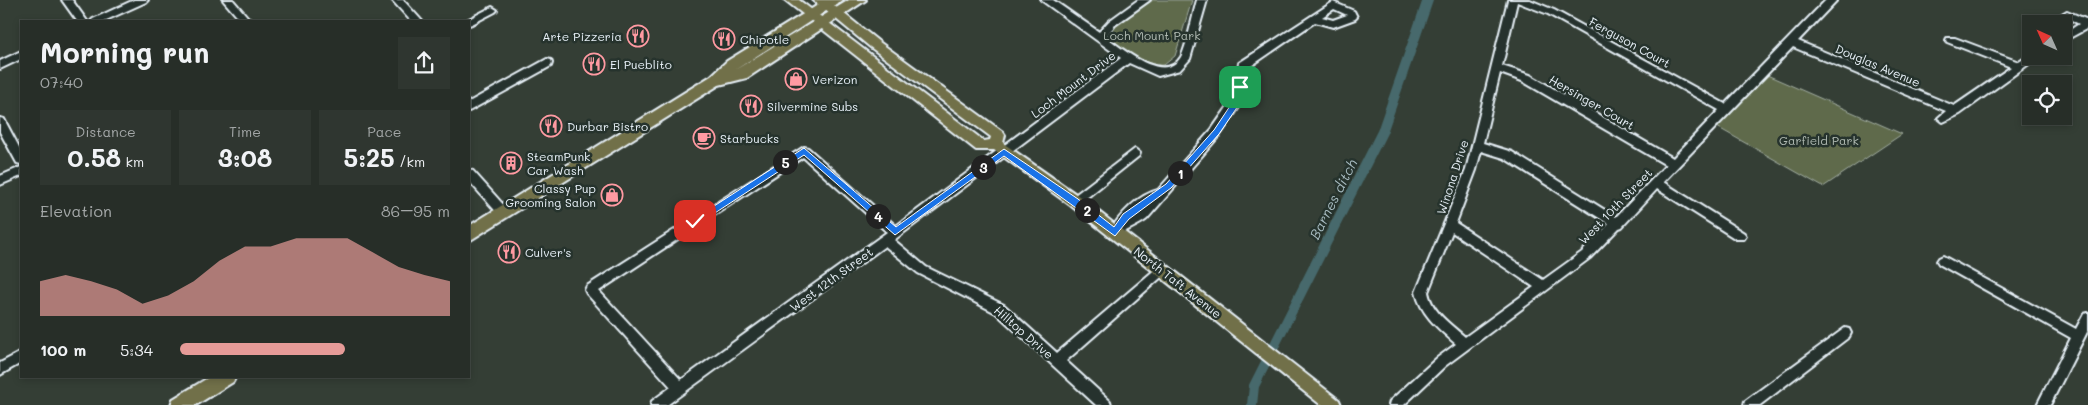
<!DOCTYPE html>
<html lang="en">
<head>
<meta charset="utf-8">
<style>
  :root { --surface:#272e28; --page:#2f3630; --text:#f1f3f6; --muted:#a4a8a8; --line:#434a45; --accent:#e69b98 }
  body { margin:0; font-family:Mali,sans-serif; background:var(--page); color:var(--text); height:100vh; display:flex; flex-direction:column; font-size:19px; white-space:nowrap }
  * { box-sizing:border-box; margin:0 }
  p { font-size:16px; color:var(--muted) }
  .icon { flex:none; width:28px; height:28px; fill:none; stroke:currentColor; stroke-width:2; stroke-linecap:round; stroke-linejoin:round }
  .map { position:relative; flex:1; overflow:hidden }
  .drawer { position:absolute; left:20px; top:20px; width:450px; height:358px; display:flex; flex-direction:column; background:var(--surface); border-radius:0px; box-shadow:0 2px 8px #0003,0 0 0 1px var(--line) }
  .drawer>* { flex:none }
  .needle { width:32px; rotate:315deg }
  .buttons { position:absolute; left:2022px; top:15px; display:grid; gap:10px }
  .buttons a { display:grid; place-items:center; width:50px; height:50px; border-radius:0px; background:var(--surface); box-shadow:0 2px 8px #0003,0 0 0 1px var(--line); font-size:25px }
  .pin { position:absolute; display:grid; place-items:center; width:42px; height:42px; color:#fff; margin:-21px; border-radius:10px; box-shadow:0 2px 8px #0006 }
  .km { position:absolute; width:25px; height:25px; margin:-12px; border-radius:50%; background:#222; color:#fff; font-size:14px; line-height:25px; text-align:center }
  .round { display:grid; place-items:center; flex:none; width:52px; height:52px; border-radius:0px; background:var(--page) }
  .summary { display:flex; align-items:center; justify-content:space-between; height:85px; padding:0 20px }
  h1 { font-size:28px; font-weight:700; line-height:38px }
  .metrics { display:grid; grid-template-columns:repeat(3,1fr); gap:8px; height:85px; padding:5px 20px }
  .metrics div { display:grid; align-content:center; border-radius:0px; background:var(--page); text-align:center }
  .metrics b { font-size:25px; font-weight:700 }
  .metrics small { font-size:14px; font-weight:400 }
  .metrics p { font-size:14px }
  .chart { height:140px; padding:10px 20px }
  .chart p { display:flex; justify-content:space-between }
  .chart svg { width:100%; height:90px; margin-top:5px; fill:var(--accent); opacity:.7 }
  ul { padding:0 20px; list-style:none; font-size:16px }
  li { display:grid; grid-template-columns:80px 60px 1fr; align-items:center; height:38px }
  li i { height:12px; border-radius:6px; background:var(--accent) }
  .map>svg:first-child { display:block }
  .green { fill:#5e6a4c; stroke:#a3aea2 }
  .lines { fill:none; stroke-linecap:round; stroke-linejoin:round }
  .canal { stroke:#46696c; stroke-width:10 }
  .minor-casing { stroke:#e8f1f8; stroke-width:4 }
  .major-casing { stroke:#e8f1f8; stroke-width:4 }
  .highway-casing { stroke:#e8f1f8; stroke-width:4 }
  .minor { fill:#26332d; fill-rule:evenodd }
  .major { fill:#71704a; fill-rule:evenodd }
  .highway { fill:#71704a; fill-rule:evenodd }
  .route { fill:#1a73e8; stroke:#fff }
  .labels { text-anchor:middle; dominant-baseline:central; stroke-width:5; stroke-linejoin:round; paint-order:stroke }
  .park-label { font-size:12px; fill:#b1bbb3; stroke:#26332d }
  .poi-label { font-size:12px; fill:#e8f1f8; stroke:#26332d; text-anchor:start }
  .street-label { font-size:12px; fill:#e8f1f8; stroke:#26332d }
  .water-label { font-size:14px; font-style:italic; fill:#a7bbc0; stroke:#26332d }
</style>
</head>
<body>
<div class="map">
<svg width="2088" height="405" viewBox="0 0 2088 405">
  <rect width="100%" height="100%" fill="#343e35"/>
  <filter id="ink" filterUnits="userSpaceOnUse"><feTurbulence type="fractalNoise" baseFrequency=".02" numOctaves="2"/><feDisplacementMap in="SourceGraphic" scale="10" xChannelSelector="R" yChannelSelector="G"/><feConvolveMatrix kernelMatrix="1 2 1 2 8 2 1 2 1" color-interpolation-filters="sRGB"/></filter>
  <g filter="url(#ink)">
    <!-- green -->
    <g class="green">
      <path d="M1152 0H1192L1175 56 1164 65C1148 67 1100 45 1115 26Z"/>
      <polygon points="1767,75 1902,134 1823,187 1717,127"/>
    </g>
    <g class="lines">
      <!-- canal -->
      <polyline class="canal" points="1252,405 1254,386 1382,132 1428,0"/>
      <!-- minor casing -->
      <g class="minor-casing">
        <g id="minor">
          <polygon points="62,0 72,0 87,21 77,21"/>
          <polygon points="134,0 148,0 146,2 104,21 91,21 93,19"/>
          <polygon points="223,0 233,0 251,21 241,21"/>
          <polygon points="392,0 403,0 422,21 411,21"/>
          <path d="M1041 0H1053L1099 32 1109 21 1138 0H1150L1115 25 1106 37C1123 49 1164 85 1181 57 1187 46 1193 14 1197 0H1207L1190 59 1180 70 1158 76 1129 63 894 240 926 267 1004 305 1057 353 1158 267 1162 265 1166 267 1168 270 1166 273 1066 361 1110 401 1111 405H1096L996 313 918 273 885 246 667 405H651L652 401 671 387 587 294 585 290 587 286 804 147 808 148 896 226 1121 58ZM803 157 887 232 681 380 599 291Z"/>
          <path d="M1508 0H1530L1554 10 1725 104 1826 0H1837L1798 41 1954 106 2011 67 1947 42 1946 40 1947 38H1955L2019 62 2031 54V56H2040L1960 114 1943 122 1938 118 1946 111 1793 47 1663 182 1744 233 1746 236 1744 239H1736L1657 189 1622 227 1619 228 1590 258 1445 366 1404 405H1389L1390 401 1437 358 1456 344C1439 329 1421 315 1416 292L1466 170ZM1517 2 1548 14 1719 110 1673 158 1530 75 1502 66ZM1500 73 1522 81 1666 165 1616 217 1512 152 1483 143ZM1481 151 1504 158 1609 224 1582 252 1543 280 1456 223 1476 170ZM1452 232 1534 287 1465 337C1450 324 1432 312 1428 292Z"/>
          <path d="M1333 2 1354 11 1357 17 1355 19 1333 27 1315 22 1248 68 1242 103 1220 135 1147 219C1140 225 1123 231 1119 236H1111L1109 233C1119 215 1138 195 1158 190L1212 129 1233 99 1239 63ZM1334 9 1347 15 1333 20 1322 17Z"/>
          <polygon points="492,7 497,10 495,12 472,24 469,25 469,21 465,21"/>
          <polygon points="2067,11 2088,20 2088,28 2064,41 2064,34 2079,24 2064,16 2062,14"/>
          <polygon points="21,51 21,59 0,69 0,61"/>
          <polygon points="547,59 551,60 552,63 551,66 469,111 469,102"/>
          <polygon points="0,118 4,119 21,151 21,164 17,163 0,132"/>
          <polygon points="1135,149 1140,153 1139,156 1079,204 1071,204 1069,201 1071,198"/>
          <polygon points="21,167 21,176 0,185 0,176"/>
          <polygon points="469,170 473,171 508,210 510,213 508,216 500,216 469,181"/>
          <polygon points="1943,256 2076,329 2084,314 2088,313 2088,330 2050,405 2037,405 2071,338 1939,264 1937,261 1939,258"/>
          <polygon points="1845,328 1849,329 1851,333 1849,337 1760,405 1744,405 1745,401"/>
          <polygon points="21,352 21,363 0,375 0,363"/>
        </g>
      </g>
      <!-- major casing -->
      <g class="major-casing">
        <polygon id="major" points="785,0 799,0 984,141 990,140 991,137 870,47 813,0 827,0 878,41 1003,132 1005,135 1003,143 1080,197 1339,400 1341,405 1321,405 1070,205 994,150 976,150"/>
      </g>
      <!-- highway casing -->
      <g class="highway-casing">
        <g id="highway">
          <polygon points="826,0 843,0 735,70 849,0 866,0 747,78 719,85 469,241 469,226 711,76 727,61"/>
          <polygon points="211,376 236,376 233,382 196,405 171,405 173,399"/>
        </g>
      </g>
      <!-- minor -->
      <use href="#minor" class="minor"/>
      <!-- major -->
      <use href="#major" class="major"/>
      <!-- highway -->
      <use href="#highway" class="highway"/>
    </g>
  </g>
  <!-- route -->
  <polygon class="route" points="1240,84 1243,87 1242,100 1219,134 1171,188 1129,219 1115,236 1004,156 895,235 804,155 698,224 695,225 691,221 804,148 896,227 1004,149 1078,199 1114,227 1123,214 1166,184 1214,130 1234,100 1236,87"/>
  <!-- icons -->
  <defs>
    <g id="restaurant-ring" transform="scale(1.125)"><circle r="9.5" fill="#26332d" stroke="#ff9aa2" stroke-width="1.5"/><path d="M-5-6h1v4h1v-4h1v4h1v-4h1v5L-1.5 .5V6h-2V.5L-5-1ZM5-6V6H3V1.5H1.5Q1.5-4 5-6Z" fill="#ff9aa2"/></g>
    <g id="shop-ring" transform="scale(1.125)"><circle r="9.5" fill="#26332d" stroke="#ff9aa2" stroke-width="1.5"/><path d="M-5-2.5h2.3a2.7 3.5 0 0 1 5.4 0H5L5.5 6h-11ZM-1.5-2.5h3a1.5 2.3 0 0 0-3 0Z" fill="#ff9aa2"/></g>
    <g id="cafe-ring" transform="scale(1.125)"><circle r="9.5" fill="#26332d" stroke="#ff9aa2" stroke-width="1.5"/><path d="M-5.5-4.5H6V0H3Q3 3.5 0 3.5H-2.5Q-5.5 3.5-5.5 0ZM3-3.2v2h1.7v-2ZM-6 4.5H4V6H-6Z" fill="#ff9aa2"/></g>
    <g id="building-ring" transform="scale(1.125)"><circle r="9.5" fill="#26332d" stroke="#ff9aa2" stroke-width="1.5"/><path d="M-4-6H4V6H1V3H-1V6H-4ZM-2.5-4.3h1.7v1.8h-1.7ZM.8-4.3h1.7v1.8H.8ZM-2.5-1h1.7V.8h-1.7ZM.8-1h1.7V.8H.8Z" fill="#ff9aa2"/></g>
  </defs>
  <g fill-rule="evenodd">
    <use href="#restaurant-ring" x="638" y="36"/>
    <use href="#restaurant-ring" x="724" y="39"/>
    <use href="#restaurant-ring" x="594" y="64"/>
    <use href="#shop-ring" x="796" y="79"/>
    <use href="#restaurant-ring" x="751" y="106"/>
    <use href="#restaurant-ring" x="551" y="126"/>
    <use href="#cafe-ring" x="704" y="138"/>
    <use href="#building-ring" x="511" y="163"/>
    <use href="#shop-ring" x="612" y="195"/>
    <use href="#restaurant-ring" x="509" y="252"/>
  </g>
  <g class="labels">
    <!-- park labels -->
    <g class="park-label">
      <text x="1152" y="35">Loch Mount Park</text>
      <text x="1819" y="140">Garfield Park</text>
    </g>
    <!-- poi labels -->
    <g class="poi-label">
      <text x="622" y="36" text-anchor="end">Arte Pizzeria</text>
      <text x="740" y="39">Chipotle</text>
      <text x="610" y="64">El Pueblito</text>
      <text x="812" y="79">Verizon</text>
      <text x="767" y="106">Silvermine Subs</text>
      <text x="567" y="126">Durbar Bistro</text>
      <text x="720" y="138">Starbucks</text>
      <text x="527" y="156">SteamPunk<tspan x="527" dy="14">Car Wash</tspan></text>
      <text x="596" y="188" text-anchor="end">Classy Pup<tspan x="596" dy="14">Grooming Salon</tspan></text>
      <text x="525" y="252">Culver's</text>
    </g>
    <!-- street labels -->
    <g class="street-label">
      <text transform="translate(1630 42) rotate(29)">Ferguson Court</text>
      <text transform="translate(1878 65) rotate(23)">Douglas Avenue</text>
      <text transform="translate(1073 84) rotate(-37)">Loch Mount Drive</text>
      <text transform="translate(1592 102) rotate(30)">Hersinger Court</text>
      <text transform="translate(1452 177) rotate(-72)">Winona Drive</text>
      <text transform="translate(1615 206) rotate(-46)">West 10th Street</text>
      <text transform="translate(831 279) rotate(-36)">West 12th Street</text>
      <text transform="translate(1178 282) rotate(38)">North Taft Avenue</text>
      <text transform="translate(1024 332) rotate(41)">Hilltop Drive</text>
    </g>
    <!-- water labels -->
    <g class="water-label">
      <text transform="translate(1333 199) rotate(-63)">Barnes ditch</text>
    </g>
  </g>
</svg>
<div class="buttons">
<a><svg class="needle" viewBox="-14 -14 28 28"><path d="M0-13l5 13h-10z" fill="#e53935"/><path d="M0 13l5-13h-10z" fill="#a4a8a8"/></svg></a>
<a><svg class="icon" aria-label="locate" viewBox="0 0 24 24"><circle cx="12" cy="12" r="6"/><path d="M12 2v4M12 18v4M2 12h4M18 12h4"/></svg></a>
</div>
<div class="pin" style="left:1240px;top:87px;background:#1e9e55"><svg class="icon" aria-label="arrive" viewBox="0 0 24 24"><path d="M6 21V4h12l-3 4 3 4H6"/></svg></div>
<div class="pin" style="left:695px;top:221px;background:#d93025"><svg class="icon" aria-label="check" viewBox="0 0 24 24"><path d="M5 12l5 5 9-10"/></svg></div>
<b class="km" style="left:1180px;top:173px">1</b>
<b class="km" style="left:1087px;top:210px">2</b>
<b class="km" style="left:983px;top:167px">3</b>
<b class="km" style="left:878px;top:216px">4</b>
<b class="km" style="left:785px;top:162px">5</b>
<section class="drawer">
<div class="summary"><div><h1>Morning run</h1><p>07:40</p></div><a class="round"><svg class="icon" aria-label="share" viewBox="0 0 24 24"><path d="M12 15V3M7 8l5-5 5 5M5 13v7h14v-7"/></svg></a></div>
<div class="metrics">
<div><p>Distance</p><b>0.58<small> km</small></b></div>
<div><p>Time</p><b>3:08</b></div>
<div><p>Pace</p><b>5:25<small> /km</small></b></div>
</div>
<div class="chart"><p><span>Elevation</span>86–95 m</p>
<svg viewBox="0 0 160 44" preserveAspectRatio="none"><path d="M0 44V27L10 24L20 27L30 31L40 38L50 34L60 27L70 17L80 10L90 10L100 6L110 6L120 6L130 13L140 20L150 24L160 27V44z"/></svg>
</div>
<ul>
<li><b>100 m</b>5:34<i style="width:61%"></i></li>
</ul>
</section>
</div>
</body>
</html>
